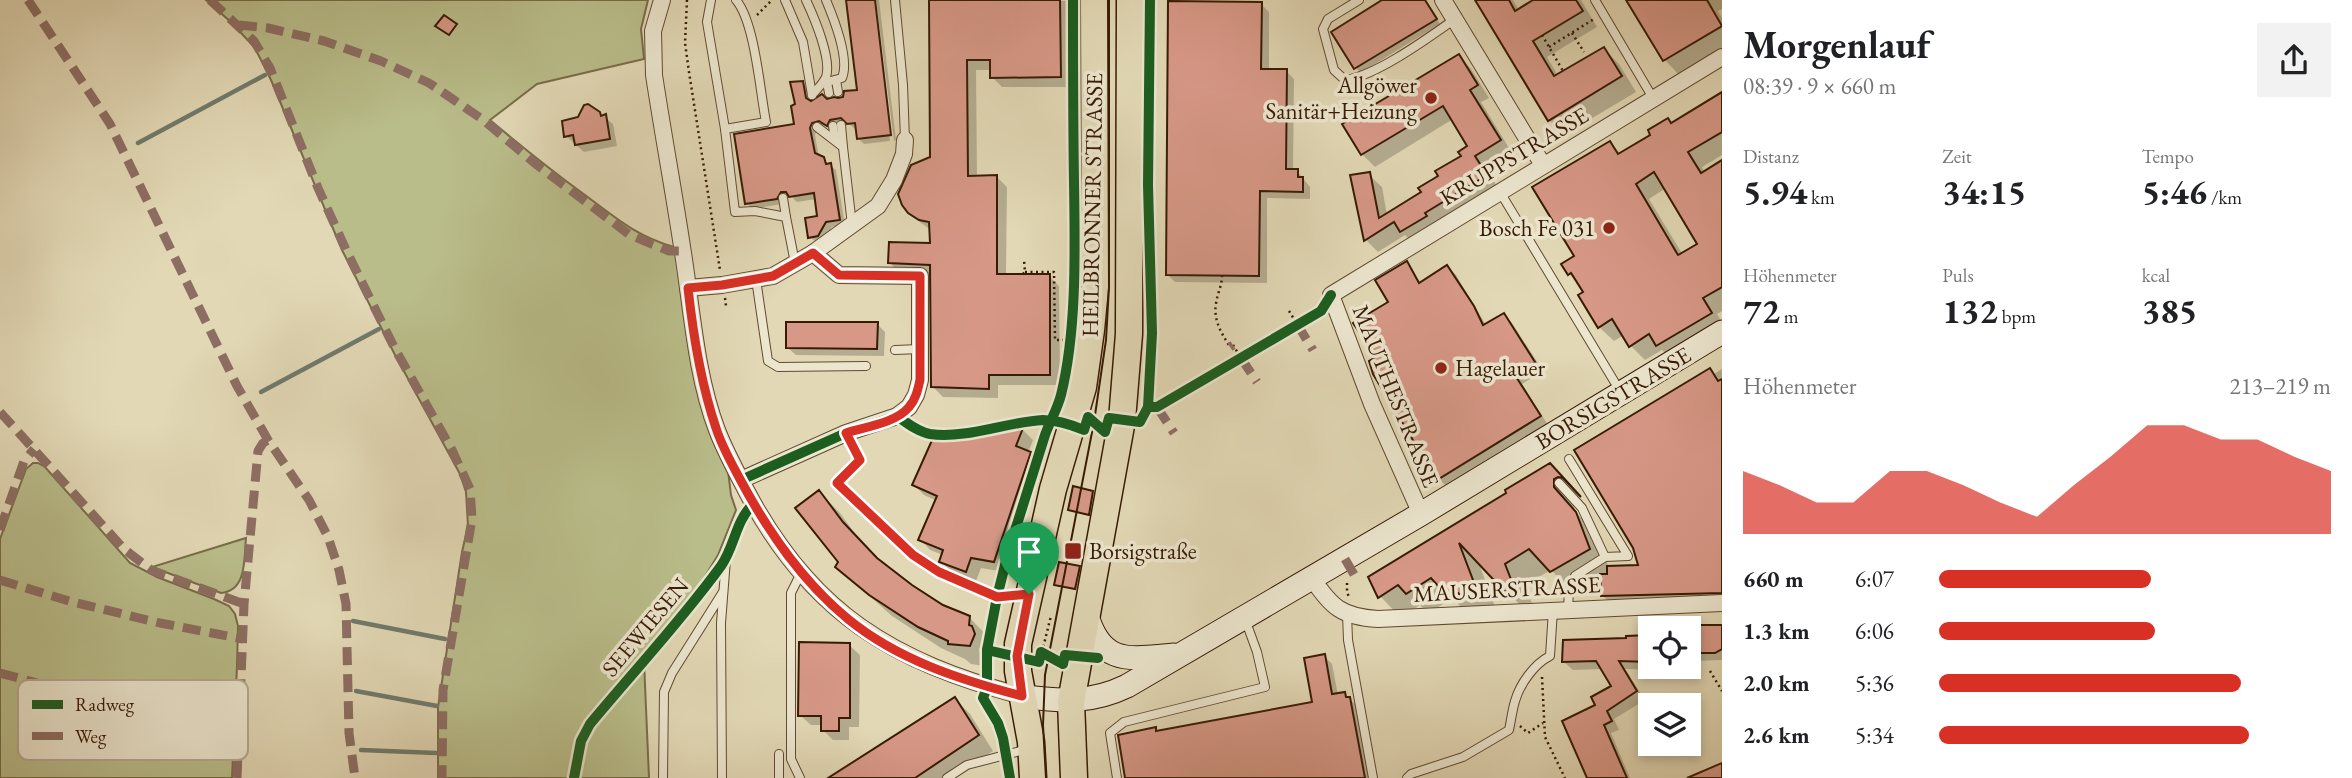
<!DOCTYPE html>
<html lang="de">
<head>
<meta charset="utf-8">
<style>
  :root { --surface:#fff; --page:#f2f2f2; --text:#202124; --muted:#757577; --accent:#d93025 }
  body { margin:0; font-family:"EB Garamond",serif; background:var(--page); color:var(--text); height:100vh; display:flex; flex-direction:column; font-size:26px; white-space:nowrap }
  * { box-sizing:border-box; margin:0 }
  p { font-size:23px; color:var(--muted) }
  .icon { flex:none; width:38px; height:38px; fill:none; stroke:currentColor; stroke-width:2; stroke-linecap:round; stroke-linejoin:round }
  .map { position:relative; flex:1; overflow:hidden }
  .sheet { display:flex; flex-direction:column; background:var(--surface); width:630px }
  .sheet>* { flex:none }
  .buttons { position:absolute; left:1638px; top:616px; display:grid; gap:14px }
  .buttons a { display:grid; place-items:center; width:63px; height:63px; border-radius:0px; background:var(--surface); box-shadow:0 4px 10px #0003; font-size:35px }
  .pin { position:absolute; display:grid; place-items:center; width:60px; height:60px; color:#fff; margin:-72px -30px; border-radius:50% 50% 50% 0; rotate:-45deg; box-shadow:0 0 7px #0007 }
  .pin .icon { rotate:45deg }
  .round { display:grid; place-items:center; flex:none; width:74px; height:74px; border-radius:0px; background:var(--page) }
  .headline { display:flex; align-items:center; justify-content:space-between; height:119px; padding:0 21px }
  h1 { font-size:38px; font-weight:700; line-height:52px }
  .stats { display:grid; grid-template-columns:repeat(3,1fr); gap:10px; height:119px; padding:7px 21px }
  .stats div { display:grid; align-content:center }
  .stats b { font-size:35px; font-weight:700 }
  .stats small { font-size:19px; font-weight:400 }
  .stats p { font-size:19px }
  .chart { height:196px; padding:14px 21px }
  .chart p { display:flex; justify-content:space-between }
  .chart svg { width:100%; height:126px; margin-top:7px; fill:var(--accent); opacity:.7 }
  ul { padding:0 21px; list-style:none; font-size:23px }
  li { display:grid; grid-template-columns:112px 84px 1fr; align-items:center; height:52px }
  li i { height:18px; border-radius:9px; background:var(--accent) }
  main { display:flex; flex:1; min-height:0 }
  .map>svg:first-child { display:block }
  .green { fill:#b9bd8a; stroke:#786c48; stroke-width:2 }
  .shadow { fill:#0003; fill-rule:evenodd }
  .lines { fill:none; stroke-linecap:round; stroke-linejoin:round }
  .stream { stroke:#707a6c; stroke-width:4.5 }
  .building { fill:#d79887; stroke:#381b05; stroke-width:2; fill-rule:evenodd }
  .service-casing { stroke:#624a31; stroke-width:10 }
  .minor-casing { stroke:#624a31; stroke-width:18 }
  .secondary-casing { stroke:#381b05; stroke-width:25 }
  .primary-casing { stroke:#381b05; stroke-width:29 }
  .path { stroke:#381b05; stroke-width:2.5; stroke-dasharray:2 3.5; stroke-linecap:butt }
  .service { stroke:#ece6cf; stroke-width:8 }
  .minor { stroke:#ece6cf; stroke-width:16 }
  .secondary { stroke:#ece6cf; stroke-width:23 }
  .primary { stroke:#e2d8b5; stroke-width:26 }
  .tram { stroke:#381b05; stroke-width:2 }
  .quiet { stroke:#8d6e63; stroke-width:9; stroke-dasharray:18 9; stroke-linecap:butt }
  .cycleway-casing { stroke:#ece6cf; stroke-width:15 }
  .cycleway { stroke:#1b5e20; stroke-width:10 }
  .route-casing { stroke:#fff; stroke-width:14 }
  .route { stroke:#d93025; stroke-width:9 }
  .poi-dot { fill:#8f2418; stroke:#ece6cf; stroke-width:2.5 }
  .labels { text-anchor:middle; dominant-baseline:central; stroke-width:7; stroke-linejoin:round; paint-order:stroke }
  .poi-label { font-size:23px; fill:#381b05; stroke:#ece6cf; text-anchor:end }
  .street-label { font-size:23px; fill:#381b05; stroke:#ece6cf }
  .key { fill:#ece6cf; stroke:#b6a992; stroke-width:2 }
  .key-label { font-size:19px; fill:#381b05 }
</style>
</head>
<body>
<main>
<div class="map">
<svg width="1722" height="778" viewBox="0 0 1722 778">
  <rect width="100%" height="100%" fill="#e2d8b5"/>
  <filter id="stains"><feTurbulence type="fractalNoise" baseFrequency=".00286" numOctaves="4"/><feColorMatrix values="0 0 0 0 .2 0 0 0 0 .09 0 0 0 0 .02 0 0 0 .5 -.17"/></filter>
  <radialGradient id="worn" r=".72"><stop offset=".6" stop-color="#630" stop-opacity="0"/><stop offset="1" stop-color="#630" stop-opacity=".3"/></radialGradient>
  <!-- green -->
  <g class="green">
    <path d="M206 0H648L641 29 644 59 537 84 490 120C521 146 552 171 585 195 616 218 636 236 674 247L727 463 731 495 736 510 718 555 678 621 644 661 649 778H438V707L462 552 468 526 466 492 460 474 394 353 342 250 271 80 255 48 232 23Z"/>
    <polygon points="33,463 38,463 45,467 130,563 157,577 214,599 229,606 235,614 238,626 237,666 232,778 0,778 0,539 26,469"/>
    <path d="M246 538C244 559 247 591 221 593L152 567Z"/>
  </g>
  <!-- shadow -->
  <g class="shadow">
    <polygon points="848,0 873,0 890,141 864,144 859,139 858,128 855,129 848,123 835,126 832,130 825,125 818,128 815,135 819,157 836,170 845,225 832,227 823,241 816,242 810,237 819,217 816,199 797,202 792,197 787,196 782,204 752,209 747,203 796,125 797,106 802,83 808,88 811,104 838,100 859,91"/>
    <polygon points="876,0 879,0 896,140 894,141"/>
    <polygon points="931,0 1070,1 1071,87 1002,87 992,77 992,70 976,70 977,177 997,177 1007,187 1006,276 1049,276 1059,286 1060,385 998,385 998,398 943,397 933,387 932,274 900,273 890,263 931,245 931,230 921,223 910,212 932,158"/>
    <polygon points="1386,0 1425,0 1440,24 1360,73 1333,32"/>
    <polygon points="1477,0 1513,0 1519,10 1537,0 1581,0 1597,27 1547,57 1558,76 1604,49 1619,64 1636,92 1564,135 1549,120"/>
    <polygon points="1628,0 1722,0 1722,9 1718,11 1722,18 1722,50 1680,76 1665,60"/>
    <polygon points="1261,4 1269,12 1269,70 1286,71 1294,79 1293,171 1297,171 1310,187 1310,199 1267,198 1267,283 1175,282 1167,274"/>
    <polygon points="1459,56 1471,69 1489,98 1481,102 1512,153 1486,168 1498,188 1413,243 1405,235 1378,252 1366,240 1352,177 1369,175 1382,187 1387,215 1423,193 1463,156 1469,147 1453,119 1375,167 1362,154"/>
    <path d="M1722 94V155L1702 167 1705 173 1722 162V311L1717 314 1722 322 1672 360 1662 350 1645 360 1630 345 1624 335 1614 341 1599 327 1585 293 1570 274 1610 143 1621 154ZM1666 188 1700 244 1683 255 1649 199Z"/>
    <polygon points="599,113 613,124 617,146 584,152 566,136 580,119"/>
    <polygon points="1406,263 1421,283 1447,267 1456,275 1486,325 1504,315 1512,323 1543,371 1522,384 1548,425 1447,487 1439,479 1374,374 1390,303"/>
    <polygon points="877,324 885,332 884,356 796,355 788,348"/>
    <polygon points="1722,369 1722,599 1610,603 1602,595 1609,571 1573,592 1551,570 1525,585 1534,608 1527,612 1478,561 1496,609 1472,618 1452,598 1428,614 1420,605 1401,618 1380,596 1508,494 1550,465 1581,497 1575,500 1574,510 1597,535 1609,568 1640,567 1710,370 1714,374"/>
    <polygon points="1023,430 1033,440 1028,453 1041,464 1005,572 981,568 976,581 951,571 941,561 943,555 930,550 920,539 937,501 924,495 914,485 934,440"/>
    <polygon points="819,492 840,513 864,546 880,562 911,587 942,606 969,617 990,639 990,646 995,656 991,667 971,664 965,659 941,648 892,616 837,567 841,563"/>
    <polygon points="1092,492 1094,494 1090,516 1070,510"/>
    <polygon points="1079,568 1081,570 1077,590 1056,584"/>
    <polygon points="1668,627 1722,627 1722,660 1696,661 1695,671 1625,669 1645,700 1614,719 1619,730 1611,733 1630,778 1589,778 1597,706 1614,686 1603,669 1573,670 1564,662 1628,640 1628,638 1650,637 1650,667 1689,667 1689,628"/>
    <polygon points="849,645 860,655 859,727 849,727 849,740 833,740 823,730 823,725 811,725 800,715"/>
    <polygon points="1324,656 1332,664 1338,695 1345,694 1357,706 1370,778 1127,778 1155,729 1159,732 1314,703"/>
    <polygon points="955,699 970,714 993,751 953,778 831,778"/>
  </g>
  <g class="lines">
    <!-- stream -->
    <g class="stream">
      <polyline points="138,143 265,75"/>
      <polyline points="261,392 379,329"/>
      <polyline points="353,621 445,639"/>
      <polyline points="356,691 437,706"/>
      <polyline points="361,750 436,753"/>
    </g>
  </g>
  <!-- building -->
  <g class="building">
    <polygon points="846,0 875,0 891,135 857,139 855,123 847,124 841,118 830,120 827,126 819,121 812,123 810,128 815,153 824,157 826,164 831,163 840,220 826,222 818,236 808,238 805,218 817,216 814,193 789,197 786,192 781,192 777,199 745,204 734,134 794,124 791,106 795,104 790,82 803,81 806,98 811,101 822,94 827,99 834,97 838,98 843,97 844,91 857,90"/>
    <polygon points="929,0 1060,0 1061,77 990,78 990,60 967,60 968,176 997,175 997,274 1050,274 1050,375 989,375 989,389 931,387 930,265 888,263 889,242 930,243 929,222 919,220 908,213 902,205 898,194 911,165 930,157"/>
    <polygon points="1382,0 1425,0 1437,19 1354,69 1331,32"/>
    <polygon points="1475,0 1509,0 1515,11 1533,0 1576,0 1583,11 1533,41 1554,76 1604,47 1622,76 1548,121"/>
    <polygon points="1626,0 1707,0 1722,26 1663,61"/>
    <polygon points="1168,1 1262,2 1261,69 1287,69 1286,169 1298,169 1298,177 1303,177 1303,192 1260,191 1259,276 1166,275"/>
    <polygon points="444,15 457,24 449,35 435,26"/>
    <polygon points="1459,54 1478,85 1470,90 1501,140 1475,156 1487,175 1425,213 1427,216 1400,232 1394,222 1364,241 1350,175 1370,172 1379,218 1421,192 1418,188 1438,176 1435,171 1461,156 1458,152 1467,146 1443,106 1361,155 1342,124"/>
    <path d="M1722 92V132L1688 152 1701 173 1722 160V287L1703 298 1712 313 1656 346 1649 334 1629 347 1612 319 1598 328 1578 295 1583 292 1571 273 1568 275 1561 264 1574 256 1532 187 1610 141 1618 154 1650 135 1648 130 1668 118 1671 123ZM1654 172 1697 244 1678 255 1636 184Z"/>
    <polygon points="588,104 600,112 601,116 606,114 610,139 575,145 573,135 564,137 562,121 578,117 584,105"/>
    <polygon points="1407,261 1419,283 1447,265 1474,306 1483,325 1504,313 1535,362 1515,375 1541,416 1437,480 1373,374 1369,361 1376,357 1353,323 1388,302 1375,280"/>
    <polygon points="786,322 878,322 877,349 786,348"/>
    <polygon points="1710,368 1718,381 1722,379 1722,593 1601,596 1600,574 1607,574 1607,566 1638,565 1633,548 1574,450"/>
    <polygon points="1023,428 1016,446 1031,452 994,562 971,558 966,572 939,562 943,550 918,540 937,496 912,485 933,438"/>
    <polygon points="1550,463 1581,497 1563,478 1558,477 1554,479 1554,487 1576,512 1590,549 1550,572 1529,549 1505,564 1514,587 1505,592 1459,543 1476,588 1461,596 1458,593 1449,598 1431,578 1406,594 1398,585 1378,598 1368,577 1506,493 1505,490"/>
    <polygon points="1073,486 1093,491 1089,515 1068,510"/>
    <polygon points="819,490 843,522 877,558 912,585 943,605 970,616 969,625 972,626 975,634 970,646 948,644 948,641 918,627 869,595 835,567 838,562 795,508"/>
    <polygon points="1059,562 1080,566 1075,589 1054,585"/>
    <polygon points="1689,625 1722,625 1722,649 1715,653 1689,653"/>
    <polygon points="1650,635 1650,662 1619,661 1637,691 1607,711 1612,721 1604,725 1627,778 1587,778 1562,721 1595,705 1591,697 1611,686 1596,661 1562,662 1563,640 1626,638 1626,636"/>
    <polygon points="799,642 850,643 850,718 839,718 839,731 821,731 821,716 798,716"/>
    <polygon points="1325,654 1332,694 1345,692 1346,697 1350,697 1365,778 1125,778 1118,735 1156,727 1156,731 1312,702 1304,658"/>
    <polygon points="955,697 979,735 915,778 828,778"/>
    <polygon points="1722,763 1722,778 1687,778"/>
  </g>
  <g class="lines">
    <!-- service casing -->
    <g class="service-casing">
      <g id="service">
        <polyline points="711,0 707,22 725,129"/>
        <path d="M736 0C755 22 760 92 766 122L725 129 735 212 755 211 786 217 795 263"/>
        <polyline points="785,0 803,42 812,95"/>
        <path d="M806 0C814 17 832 59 826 77 823 84 817 89 812 95"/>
        <polyline points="895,0 903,85 905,140"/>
        <path d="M1359 0 1328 19 1323 29 1334 70 1345 80C1376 76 1428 38 1455 19"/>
        <polyline points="1595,0 1653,98"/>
        <polyline points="836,80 838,92"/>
        <polyline points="827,82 829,93"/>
        <path d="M823 83 842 78C850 59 834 19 826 0"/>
        <polyline points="841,125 843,147"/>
        <polyline points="833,126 835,140"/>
        <polyline points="817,127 843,147 852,225"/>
        <polyline points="1500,192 1620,391"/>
        <polyline points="783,198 786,217"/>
        <polyline points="756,279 768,361 778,367 866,366"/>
        <polyline points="895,350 920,349"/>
        <polyline points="846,433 861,460 837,483 913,555 939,572 997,597 1026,595"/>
        <polyline points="1559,483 1582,508 1605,557"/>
        <polyline points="1568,609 1569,590 1575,576 1605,557 1628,556 1569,459"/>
        <polyline points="1347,614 1348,640 1373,778"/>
        <polyline points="779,754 779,778"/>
        <polyline points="574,778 581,741 590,724 709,582 726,559 743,514 753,504"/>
        <polyline points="663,778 664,692 672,673 723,592"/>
        <polyline points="722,778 721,623 726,559"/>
        <polyline points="800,778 791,759 791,593 801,573"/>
        <polyline points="947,778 967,765 1028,749"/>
        <polyline points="1117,778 1110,733 1124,722 1265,687 1257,652 1245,619"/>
        <path d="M1407 778 1411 774 1463 757 1509 730C1511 721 1512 711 1515 701 1520 684 1534 664 1550 656L1553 610"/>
      </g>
    </g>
    <!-- minor casing -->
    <g class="minor-casing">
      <g id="minor">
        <path d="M662 0 653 31 654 75C663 134 674 193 683 253 692 310 696 375 717 430 725 451 736 471 747 492 811 613 893 662 1022 696"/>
        <polyline points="1443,0 1543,165"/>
        <polyline points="688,288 722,285 773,276 813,253 878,206 894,180 904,154 905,140"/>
        <polyline points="741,480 846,433 897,416 909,407 916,395 920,380 920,276 839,275 813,253"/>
        <polyline points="1421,514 1372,404 1331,295 1722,57"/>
        <path d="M1312 578C1331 607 1342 617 1378 619L1722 603"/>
      </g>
    </g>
    <!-- secondary casing -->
    <g class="secondary-casing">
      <g id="secondary">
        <path d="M1086 613C1101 666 1128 659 1174 655"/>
        <path d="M1022 696C1060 702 1092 703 1127 686L1421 514 1722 332"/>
      </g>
    </g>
    <!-- primary casing -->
    <g class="primary-casing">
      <g id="primary">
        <polyline points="1033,778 1031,742 1018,671 1018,644 1053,489 1083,387 1091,330 1095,288 1094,0"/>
        <polyline points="1074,778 1071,702 1122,420 1129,334 1130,0"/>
      </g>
    </g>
    <!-- path -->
    <g class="path">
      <polyline points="687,0 685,43 689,72 720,270"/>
      <polyline points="757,15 772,0"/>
      <polyline points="1572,33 1584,52"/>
      <polyline points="1542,35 1563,71"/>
      <polyline points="1549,47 1594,19"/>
      <polyline points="1025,272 1054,272 1055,340 1069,340"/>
      <polyline points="1023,274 1025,272 1024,260"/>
      <path d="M1222 275C1222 286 1217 294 1216 304 1213 320 1222 334 1230 347"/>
      <polyline points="725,298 726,306"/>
      <polyline points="1289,311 1297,324"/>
      <polyline points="1233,345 1241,358"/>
      <polyline points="1347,583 1347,592 1349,597"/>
      <polyline points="1042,652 1051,616"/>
      <polyline points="1710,671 1722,691"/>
      <polyline points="1542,677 1545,737 1565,778"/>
      <polyline points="1520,726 1528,733 1543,723"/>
    </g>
    <!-- service -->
    <use href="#service" class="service"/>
    <!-- minor -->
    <use href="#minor" class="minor"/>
    <!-- secondary -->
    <use href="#secondary" class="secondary"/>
    <!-- primary -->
    <use href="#primary" class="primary"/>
    <!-- tram -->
    <polyline class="tram" points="1046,778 1043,725 1045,675 1094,422 1106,340 1109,287 1109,0"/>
    <!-- quiet -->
    <g class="quiet">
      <polyline points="28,0 110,124 237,386 268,440 309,500 328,537 339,570 346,604 349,733 355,778"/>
      <polyline points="210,0 254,41 270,68 318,188 347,252 395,349 452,450 470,489 472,519 443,690 442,778"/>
      <polyline points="239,25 268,28 324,41 381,61 429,83 482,119 537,165 630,235 669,251 683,251"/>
      <polyline points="1297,324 1313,350"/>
      <polyline points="1230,347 1233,345"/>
      <polyline points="1241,358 1257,382"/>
      <polyline points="1157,407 1174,433"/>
      <polyline points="0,412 124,549 151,570 244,604"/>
      <polyline points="0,530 24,461 34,449"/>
      <polyline points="1345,559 1356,578"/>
      <polyline points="0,580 69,601 160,623 243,639"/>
      <polyline points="0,673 100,700 239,729"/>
      <polyline points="237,778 244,604 258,451 263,443 268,440"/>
    </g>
    <!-- cycleway casing -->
    <g class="cycleway-casing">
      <g id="cycleway">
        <polyline points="1148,407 1157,407 1321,311 1331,295"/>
        <polyline points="987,650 1039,662 1041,652 1063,664 1065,655 1098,658"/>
        <path d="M574 778 581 741 590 724C634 671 681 621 721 566 735 546 735 522 753 504L741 480 846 433 897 416C907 423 918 432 930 434 967 439 1006 422 1043 420 1056 420 1072 425 1084 430L1088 417 1105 432 1109 418 1140 422 1148 407 1152 333 1148 185 1150 0"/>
        <path d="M1010 778 1003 738 998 723 983 698 987 687V650L997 597 1008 553 1045 435C1050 421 1057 410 1061 395 1077 330 1075 250 1074 182 1073 121 1073 61 1073 0"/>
      </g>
    </g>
    <!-- cycleway -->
    <use href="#cycleway" class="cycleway"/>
  </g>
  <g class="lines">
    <!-- route casing -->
    <g class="route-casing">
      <path id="route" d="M813 253 839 275 920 276V380C918 389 916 399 909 407 896 423 865 427 846 433L860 460 837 483 913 555 939 572 997 597 1029 594 1017 656 1022 696C961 680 898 660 848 619 802 581 769 533 741 481 732 464 722 447 716 428 701 384 693 334 688 288L722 285 773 276Z"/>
    </g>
    <!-- route -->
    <use href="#route" class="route"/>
  </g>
  <!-- markers -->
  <g class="poi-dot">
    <circle cx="1431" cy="98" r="7"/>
    <circle cx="1609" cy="228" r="7"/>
    <circle cx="1441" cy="368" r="7"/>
    <rect x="1064" y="542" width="18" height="18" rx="3.5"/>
  </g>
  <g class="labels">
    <!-- poi labels -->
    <g class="poi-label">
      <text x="1417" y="85">Allgöwer<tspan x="1417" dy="26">Sanitär+Heizung</tspan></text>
      <text x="1595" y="228">Bosch Fe 031</text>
      <text x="1455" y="368" text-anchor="start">Hagelauer</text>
      <text x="1089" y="551" text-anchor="start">Borsigstraße</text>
    </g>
    <!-- street labels -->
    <g class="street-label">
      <text transform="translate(1514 156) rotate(-31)">KRUPPSTRASSE</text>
      <text transform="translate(1092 205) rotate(-89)">HEILBRONNER STRASSE</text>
      <text transform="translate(1396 396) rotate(68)">MAUTHESTRASSE</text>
      <text transform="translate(1613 398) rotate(-31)">BORSIGSTRASSE</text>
      <text transform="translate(1507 589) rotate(-3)">MAUSERSTRASSE</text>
      <text transform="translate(645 627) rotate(-50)">SEEWIESEN</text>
    </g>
  </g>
  <!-- legend -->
  <rect x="18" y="680" width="230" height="80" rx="10" class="key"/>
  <rect x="32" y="700" width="31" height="9" fill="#1b5e20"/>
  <rect x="32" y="732" width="31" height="8" fill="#8d6e63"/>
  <g class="key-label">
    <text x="75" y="711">Radweg</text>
    <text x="75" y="743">Weg</text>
  </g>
  <rect width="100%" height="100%" filter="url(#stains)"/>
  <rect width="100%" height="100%" fill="url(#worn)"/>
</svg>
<div class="buttons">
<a><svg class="icon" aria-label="locate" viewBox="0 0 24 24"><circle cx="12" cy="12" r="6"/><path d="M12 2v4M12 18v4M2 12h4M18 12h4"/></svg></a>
<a><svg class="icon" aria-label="layers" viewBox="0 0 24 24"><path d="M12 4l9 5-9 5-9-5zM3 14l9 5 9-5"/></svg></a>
</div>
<div class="pin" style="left:1029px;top:594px;background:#1e9e55"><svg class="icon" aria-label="arrive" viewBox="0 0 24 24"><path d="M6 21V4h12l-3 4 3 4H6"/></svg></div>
</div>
<section class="sheet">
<div class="headline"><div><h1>Morgenlauf</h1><p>08:39 · 9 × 660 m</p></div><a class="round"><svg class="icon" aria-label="share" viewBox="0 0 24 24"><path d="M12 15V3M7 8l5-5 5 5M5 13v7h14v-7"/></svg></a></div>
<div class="stats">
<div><p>Distanz</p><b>5.94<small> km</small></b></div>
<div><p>Zeit</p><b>34:15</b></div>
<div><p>Tempo</p><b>5:46<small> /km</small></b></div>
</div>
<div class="stats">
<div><p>Höhenmeter</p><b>72<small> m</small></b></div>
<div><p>Puls</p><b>132<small> bpm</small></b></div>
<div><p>kcal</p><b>385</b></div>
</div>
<div class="chart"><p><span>Höhenmeter</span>213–219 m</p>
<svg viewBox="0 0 160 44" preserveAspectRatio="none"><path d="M0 44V22L10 27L20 33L30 33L40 22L50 22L60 27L70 33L80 38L90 27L100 17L110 6L120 6L130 11L140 11L150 17L160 22V44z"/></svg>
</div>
<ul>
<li><b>660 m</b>6:07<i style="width:54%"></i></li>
<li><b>1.3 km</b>6:06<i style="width:55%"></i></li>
<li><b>2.0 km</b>5:36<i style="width:77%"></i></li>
<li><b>2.6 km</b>5:34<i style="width:79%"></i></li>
</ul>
</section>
</main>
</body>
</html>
